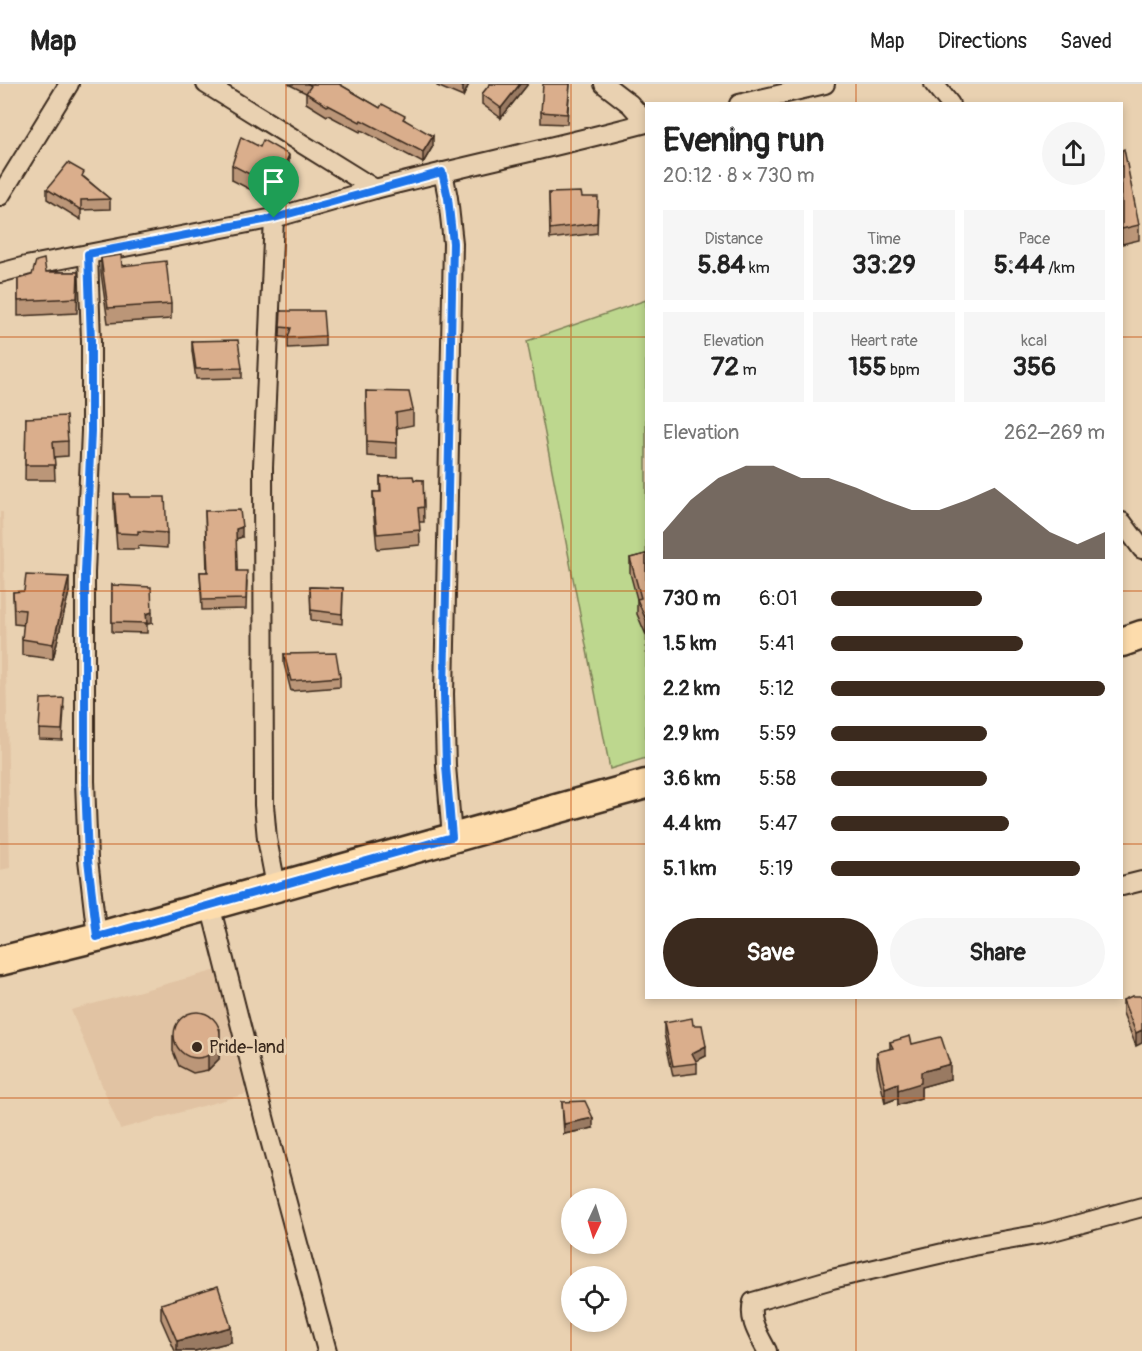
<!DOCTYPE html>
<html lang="en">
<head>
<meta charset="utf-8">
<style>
  :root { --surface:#fff; --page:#f6f6f6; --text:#222; --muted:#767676; --line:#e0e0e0; --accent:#3b2a1e }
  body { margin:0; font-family:Pangolin,sans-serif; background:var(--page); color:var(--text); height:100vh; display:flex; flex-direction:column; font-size:22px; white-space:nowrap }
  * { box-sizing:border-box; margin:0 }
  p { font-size:20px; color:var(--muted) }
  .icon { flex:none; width:33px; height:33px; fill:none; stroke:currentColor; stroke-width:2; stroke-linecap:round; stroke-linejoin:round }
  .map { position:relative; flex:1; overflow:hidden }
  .side { position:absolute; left:645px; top:18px; width:478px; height:897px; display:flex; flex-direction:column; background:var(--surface); border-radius:0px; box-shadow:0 3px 9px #0003 }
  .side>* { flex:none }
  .needle { width:39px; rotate:184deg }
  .tools { position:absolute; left:561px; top:1104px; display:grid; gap:12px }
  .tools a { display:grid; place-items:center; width:66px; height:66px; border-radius:50%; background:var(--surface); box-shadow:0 3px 9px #0003; font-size:30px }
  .pin { position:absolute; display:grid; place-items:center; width:51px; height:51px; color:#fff; margin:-62px -26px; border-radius:50% 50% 50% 0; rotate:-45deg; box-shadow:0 0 6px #0007 }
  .pin .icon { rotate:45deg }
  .round { display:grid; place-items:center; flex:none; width:63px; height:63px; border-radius:32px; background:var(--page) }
  .headline { display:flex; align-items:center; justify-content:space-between; height:102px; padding:0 18px }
  h1 { font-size:33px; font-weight:700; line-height:45px }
  .metrics { display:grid; grid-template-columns:repeat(3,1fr); gap:9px; height:102px; padding:6px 18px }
  .metrics div { display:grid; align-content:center; border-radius:0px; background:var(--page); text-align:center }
  .metrics b { font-size:26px; font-weight:700 }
  .metrics small { font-size:16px; font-weight:400 }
  .metrics p { font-size:16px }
  .chart { height:168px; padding:12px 18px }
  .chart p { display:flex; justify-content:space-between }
  .chart svg { width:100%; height:108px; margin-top:6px; fill:var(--accent); opacity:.7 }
  .primary-button { display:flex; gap:12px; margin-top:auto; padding:12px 18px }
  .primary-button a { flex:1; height:69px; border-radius:36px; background:var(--accent); color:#fff; font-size:24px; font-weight:700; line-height:69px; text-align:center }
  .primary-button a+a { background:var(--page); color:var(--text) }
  ul { padding:0 18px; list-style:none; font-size:20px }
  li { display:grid; grid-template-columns:96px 72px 1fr; align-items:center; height:45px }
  li i { height:15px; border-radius:8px; background:var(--accent) }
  header { display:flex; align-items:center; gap:36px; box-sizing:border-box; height:84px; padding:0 30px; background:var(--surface); border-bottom:2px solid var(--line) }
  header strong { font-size:28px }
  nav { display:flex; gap:33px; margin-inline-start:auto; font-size:21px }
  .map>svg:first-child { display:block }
  .built { fill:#e1c3a3 }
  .green { fill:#bdd78e; stroke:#7c8056; stroke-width:1.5 }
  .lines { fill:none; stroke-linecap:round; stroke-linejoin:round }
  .street-casing { stroke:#3b2a1e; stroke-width:22 }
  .primary-casing { stroke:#3b2a1e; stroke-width:33 }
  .street { stroke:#e9d1b1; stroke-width:18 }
  .primary { stroke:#fddcac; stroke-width:28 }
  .wall { fill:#bb9678; stroke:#3b2a1e; stroke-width:1.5 }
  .shaded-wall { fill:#997a62; stroke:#3b2a1e; stroke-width:1.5 }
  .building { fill:#daae8c; stroke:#3b2a1e; stroke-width:1.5 }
  .route-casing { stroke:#fff; stroke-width:12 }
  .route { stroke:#1a73e8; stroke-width:8 }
  .grid { fill:none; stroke:#c55010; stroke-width:1.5; stroke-opacity:0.55 }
  .poi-dot { fill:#3b2a1e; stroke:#e9d1b1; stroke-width:2 }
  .labels { text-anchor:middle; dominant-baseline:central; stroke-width:6; stroke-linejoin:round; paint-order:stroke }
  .poi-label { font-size:18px; fill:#3b2a1e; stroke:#e9d1b1; text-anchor:start }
</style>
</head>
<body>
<header>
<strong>Map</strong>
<nav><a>Map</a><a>Directions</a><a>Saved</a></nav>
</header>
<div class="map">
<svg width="1142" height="1267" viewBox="0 0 1142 1267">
  <rect width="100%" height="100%" fill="#e9d1b1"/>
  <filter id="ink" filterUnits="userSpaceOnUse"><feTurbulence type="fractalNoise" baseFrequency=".0167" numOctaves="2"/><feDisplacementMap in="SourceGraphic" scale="12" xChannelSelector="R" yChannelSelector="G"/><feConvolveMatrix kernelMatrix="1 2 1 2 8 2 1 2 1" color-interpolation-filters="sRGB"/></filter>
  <g filter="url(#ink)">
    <!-- built -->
    <g class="built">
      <polygon points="0,428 3,428 10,784 0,786"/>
      <polygon points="217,886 246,1010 120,1045 71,926"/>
    </g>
    <!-- green -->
    <polygon class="green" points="646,216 646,674 610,685 527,257"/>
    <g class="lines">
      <!-- street casing -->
      <g class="street-casing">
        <g id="street">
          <path d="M206 0 375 105C465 82 556 63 646 39"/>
          <polyline points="604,0 630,20 646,38"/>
          <polyline points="934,0 950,20"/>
          <polyline points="739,20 825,0"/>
          <polyline points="443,88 448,114 453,159 444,610 446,682 452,753"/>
          <polyline points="0,112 69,0"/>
          <polyline points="274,134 263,383 264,721 267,755 276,802"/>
          <polyline points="88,170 91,257 91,347 85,489 85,697 88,775 97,853"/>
          <polyline points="0,189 26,182 274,134 375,105"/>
          <polyline points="1122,438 1142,465"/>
          <polyline points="1122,802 1142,797"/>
          <polyline points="210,821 266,1041 327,1267"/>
          <path d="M767 1267C759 1251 748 1236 753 1218L832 1195 973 1162 1042 1150 1142 1123"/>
        </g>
      </g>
      <!-- primary casing -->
      <g class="primary-casing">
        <g id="primary">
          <polyline points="1122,558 1142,551"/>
          <polyline points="0,877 97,853 646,700"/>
        </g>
      </g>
      <!-- street -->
      <use href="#street" class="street"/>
      <!-- primary -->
      <use href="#primary" class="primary"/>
    </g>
    <!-- wall -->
    <g class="wall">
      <polygon points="288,0 339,0 380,24 405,36 433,62 423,79 361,46 360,48 328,31 327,32 306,19 306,9"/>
      <polygon points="437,0 469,0 463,13 437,2"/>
      <polygon points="490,0 528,0 501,34 482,20 482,10"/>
      <polygon points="570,0 567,40 541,39 541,28"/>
      <polygon points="1122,66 1139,141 1139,156 1122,160"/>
      <polygon points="232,81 289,84 289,100 282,112 279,110 276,119 232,96"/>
      <polygon points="84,93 110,115 110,125 81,126 81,136 47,115 47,105"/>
      <polygon points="549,109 582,113 598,123 597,149 550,155"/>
      <polygon points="101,174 122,182 171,220 171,235 108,239 101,189"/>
      <polygon points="46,188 78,188 77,229 18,232 18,195"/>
      <polygon points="281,227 325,252 325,262 288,264 288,254 280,253"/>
      <polygon points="192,257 242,284 242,294 196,295 192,267"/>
      <polygon points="366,307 413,326 413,341 397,344 397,374 367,372"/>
      <polygon points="26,334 68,357 68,372 54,373 55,396 25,396"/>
      <polygon points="380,393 423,396 424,438 419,438 420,461 377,465 373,423 373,408 380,408"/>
      <polygon points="114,410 130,413 167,449 167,464 138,462 138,465 117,465 114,425"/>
      <polygon points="205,427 242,453 236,455 237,487 247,497 246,525 202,526 200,488 207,488"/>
      <polygon points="646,470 646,551 637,530 637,515 630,489 630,474"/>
      <polygon points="112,501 152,539 147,540 147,549 112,548"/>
      <polygon points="310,503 343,504 342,540 311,536"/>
      <polygon points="13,508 69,508 53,575 22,571 22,555 24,541 14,540"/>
      <polygon points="284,570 340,593 340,603 291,607 284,580"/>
      <polygon points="64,624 62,656 39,655 39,645"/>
      <polygon points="1142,912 1136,962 1123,929 1123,916"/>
      <polygon points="664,939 693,941 706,972 696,977 697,979 697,989 673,992 664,950"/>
      <polygon points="173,952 220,960 219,975 208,986 193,989 179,982 173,967"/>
      <polygon points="890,958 912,960 950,995 921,1003 921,1014 898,1021 898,1014 885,1019 877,983 877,968 890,965"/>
      <polygon points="562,1018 593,1044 564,1050"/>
      <polygon points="161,1220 231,1258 195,1267 175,1267 161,1235"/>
    </g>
    <!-- shaded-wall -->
    <g class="shaded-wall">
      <polygon points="465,0 469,0 463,13 463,3"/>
      <polygon points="520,0 528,0 501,34 501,24"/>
      <polygon points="433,52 433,62 423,79 423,68"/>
      <polygon points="289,71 289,100 282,112 282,97 285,80"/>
      <polygon points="279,95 279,110 276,119 276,104"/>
      <polygon points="242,443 242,453 236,455 236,445"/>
      <polygon points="69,493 69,508 53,575 53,560"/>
      <polygon points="152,528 152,539 146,540 146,530"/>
      <polygon points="220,944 219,975 208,986 208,971"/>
      <polygon points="1142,946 1142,959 1136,962 1136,949"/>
      <polygon points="706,962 706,972 692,979 692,969"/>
      <polygon points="950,980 950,995 921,1003 921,1014 898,1021 898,1006 921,988"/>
      <polygon points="898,999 898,1014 885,1019 885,1004"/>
      <polygon points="593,1034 593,1044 564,1050 564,1040"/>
      <polygon points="231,1243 231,1258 195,1267 177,1267 177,1257"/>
    </g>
    <!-- building -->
    <g class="building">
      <polygon points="308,0 339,0 380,24 382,20 405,32 403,35 433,52 423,68 361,36 360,38 328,21 327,22 306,9 311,2"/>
      <polygon points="456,0 465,0 463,3"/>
      <polygon points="490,0 520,0 501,24 482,10"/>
      <polygon points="543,0 570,0 567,30 541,28"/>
      <polygon points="241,53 260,63 263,56 289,71 285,80 289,85 282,97 279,95 276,104 232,81"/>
      <polygon points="1124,65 1139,141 1122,145 1122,66"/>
      <polygon points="68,79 84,88 82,92 110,115 81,116 81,126 47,105"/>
      <polygon points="581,108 582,113 598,113 597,139 550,145 549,109"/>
      <polygon points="121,171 122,182 166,177 171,220 108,224 101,174"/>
      <polygon points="44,175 46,188 78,188 77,214 18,217 18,195 32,191 36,177"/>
      <polygon points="281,227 323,227 325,252 288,254 291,244 280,243"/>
      <polygon points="238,256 242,284 196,285 192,257"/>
      <polygon points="366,307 409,308 413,326 396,329 397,359 367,357"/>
      <polygon points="66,332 68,357 53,358 55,381 25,381 26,334"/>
      <polygon points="413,392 414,396 423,396 424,423 418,424 420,446 377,450 373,408 381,408 380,393"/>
      <polygon points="114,410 129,410 130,413 165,413 167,449 138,447 138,450 117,449"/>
      <polygon points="240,426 242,443 236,445 237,487 247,487 246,515 202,516 200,488 208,488 205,427"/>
      <polygon points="646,470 646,536 637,515 641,514 630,474"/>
      <polygon points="26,491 69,493 53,560 22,555 25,526 14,525 13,508 24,507"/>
      <polygon points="112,501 151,503 152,528 146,530 147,539 112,538"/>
      <polygon points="310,503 343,504 342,530 311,526"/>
      <polygon points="336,569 340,593 291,597 284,570"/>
      <polygon points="64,614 62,646 39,645 41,615"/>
      <polygon points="1132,912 1142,912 1142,946 1136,949 1123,916"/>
      <circle cx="197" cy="951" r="23"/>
      <polygon points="692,934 693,941 702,941 706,962 692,969 697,979 673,982 664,939"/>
      <polygon points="910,952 912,960 941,953 950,980 921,988 921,999 898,1006 898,999 885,1004 877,968 893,964 890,958"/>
      <polygon points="585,1017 593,1034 564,1040 562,1018"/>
      <polygon points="218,1202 231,1243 177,1257 161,1220"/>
    </g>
  </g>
  <g class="lines" filter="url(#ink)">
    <!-- route casing -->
    <g class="route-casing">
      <polygon id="route" points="442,88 448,114 453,159 444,610 446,682 452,753 97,853 88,776 85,697 85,489 91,347 91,257 88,170 274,134"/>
    </g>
    <!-- route -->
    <use href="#route" class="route"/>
  </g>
  <!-- grid -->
  <path class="grid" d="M286 0V1267M571 0V1267M856 0V20M0 253H646M1122 253H1142M0 507H646M1122 507H1142M0 760H646M1122 760H1142M856 914V1267M0 1014H1142"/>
  <!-- markers -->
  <circle class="poi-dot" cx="197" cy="963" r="6"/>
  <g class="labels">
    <!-- poi labels -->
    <g class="poi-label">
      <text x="209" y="963">Pride-land</text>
    </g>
  </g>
</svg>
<div class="tools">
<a><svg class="needle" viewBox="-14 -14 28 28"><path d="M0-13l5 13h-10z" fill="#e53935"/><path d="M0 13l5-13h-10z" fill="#767676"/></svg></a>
<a><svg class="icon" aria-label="locate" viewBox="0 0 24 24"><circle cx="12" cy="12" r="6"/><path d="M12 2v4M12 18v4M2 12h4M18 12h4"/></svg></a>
</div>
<div class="pin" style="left:274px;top:134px;background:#1e9e55"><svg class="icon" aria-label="arrive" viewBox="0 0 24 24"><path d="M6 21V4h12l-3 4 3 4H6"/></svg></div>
<section class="side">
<div class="headline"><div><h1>Evening run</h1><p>20:12 · 8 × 730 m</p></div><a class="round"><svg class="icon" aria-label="share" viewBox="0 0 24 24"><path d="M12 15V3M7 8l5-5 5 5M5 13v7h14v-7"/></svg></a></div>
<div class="metrics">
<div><p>Distance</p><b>5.84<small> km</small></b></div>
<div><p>Time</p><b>33:29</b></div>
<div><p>Pace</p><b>5:44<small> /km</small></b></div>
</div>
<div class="metrics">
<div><p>Elevation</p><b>72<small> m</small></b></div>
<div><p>Heart rate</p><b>155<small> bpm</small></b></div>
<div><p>kcal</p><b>356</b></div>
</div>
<div class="chart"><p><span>Elevation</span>262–269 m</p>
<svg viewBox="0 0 160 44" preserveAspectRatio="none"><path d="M0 44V33L10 20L20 11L30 6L40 6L50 11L60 11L70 15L80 20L90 24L100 24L110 20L120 15L130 24L140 33L150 38L160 33V44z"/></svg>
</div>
<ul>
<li><b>730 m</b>6:01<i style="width:55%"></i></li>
<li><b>1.5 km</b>5:41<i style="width:70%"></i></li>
<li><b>2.2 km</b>5:12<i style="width:100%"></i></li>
<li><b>2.9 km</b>5:59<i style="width:57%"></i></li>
<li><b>3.6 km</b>5:58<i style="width:57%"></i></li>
<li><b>4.4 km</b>5:47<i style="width:65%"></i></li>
<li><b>5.1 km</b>5:19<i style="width:91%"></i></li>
</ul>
<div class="primary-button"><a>Save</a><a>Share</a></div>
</section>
</div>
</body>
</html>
